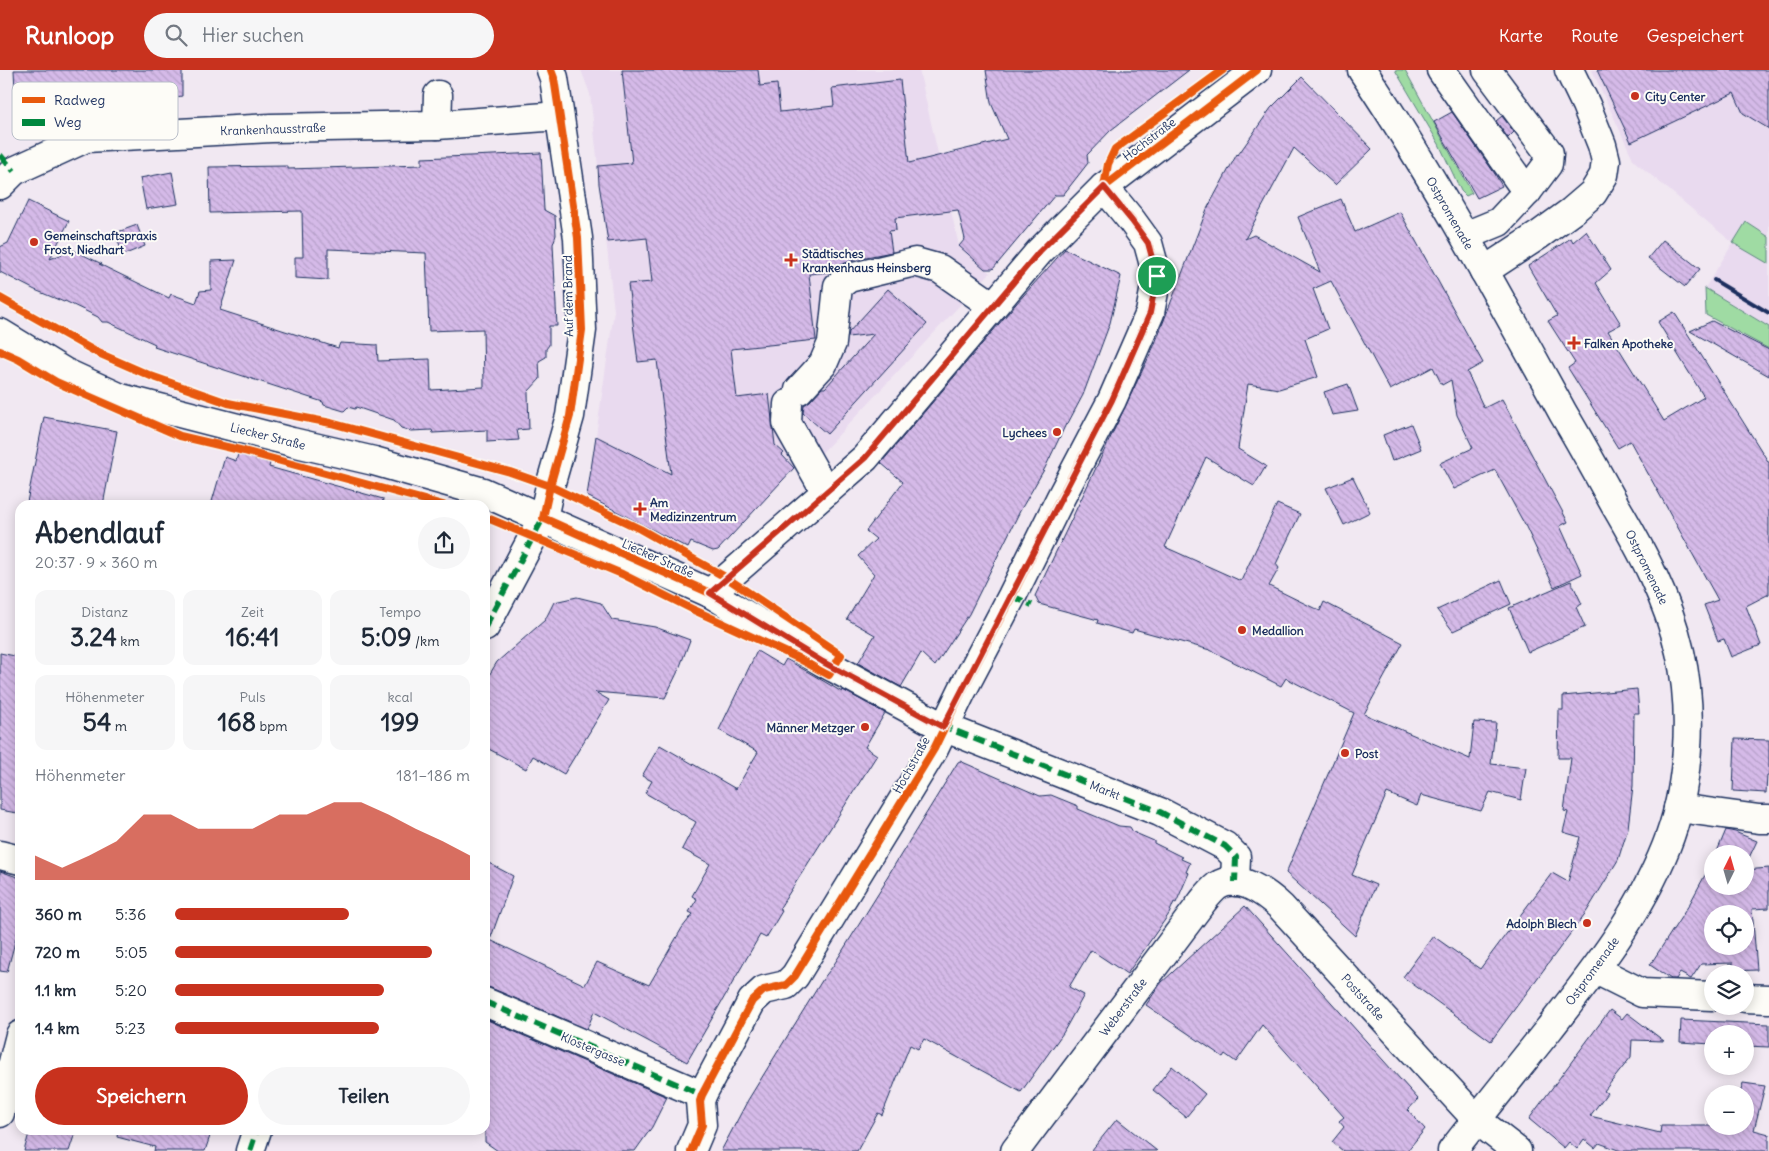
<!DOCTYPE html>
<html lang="de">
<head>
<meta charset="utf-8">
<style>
  :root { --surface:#fff; --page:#f6f6f7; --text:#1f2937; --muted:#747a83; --accent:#c8321e }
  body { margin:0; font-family:Delius,sans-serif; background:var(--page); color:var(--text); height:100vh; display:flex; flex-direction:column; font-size:19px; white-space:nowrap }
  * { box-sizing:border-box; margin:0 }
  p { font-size:16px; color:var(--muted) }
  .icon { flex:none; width:28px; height:28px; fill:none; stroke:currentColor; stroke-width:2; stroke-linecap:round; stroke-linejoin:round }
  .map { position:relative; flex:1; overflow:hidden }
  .side { position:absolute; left:15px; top:430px; width:475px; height:635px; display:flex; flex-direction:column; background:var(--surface); border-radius:15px; box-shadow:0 2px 12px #0003 }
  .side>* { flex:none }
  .needle { width:32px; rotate:5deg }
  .buttons { position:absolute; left:1704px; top:775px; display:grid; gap:10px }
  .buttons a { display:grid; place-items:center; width:50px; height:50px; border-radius:50%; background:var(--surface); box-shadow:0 2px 12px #0003; font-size:25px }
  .pin { position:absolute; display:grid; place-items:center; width:42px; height:42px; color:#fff; margin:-21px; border:2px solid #fff; border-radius:50%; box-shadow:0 1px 5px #0007 }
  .round { display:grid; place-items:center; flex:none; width:52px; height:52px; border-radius:26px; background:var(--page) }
  .summary { display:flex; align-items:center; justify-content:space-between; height:85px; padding:0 20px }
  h1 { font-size:28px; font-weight:700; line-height:38px }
  .metrics { display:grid; grid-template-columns:repeat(3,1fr); gap:8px; height:85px; padding:5px 20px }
  .metrics div { display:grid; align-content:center; border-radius:12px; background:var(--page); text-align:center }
  .metrics b { font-size:25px; font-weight:700 }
  .metrics small { font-size:14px; font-weight:400 }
  .metrics p { font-size:14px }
  .chart { height:140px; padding:10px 20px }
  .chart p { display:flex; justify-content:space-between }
  .chart svg { width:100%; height:90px; margin-top:5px; fill:var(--accent); opacity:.7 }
  .primary-button { display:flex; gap:10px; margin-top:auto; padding:10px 20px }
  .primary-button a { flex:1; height:58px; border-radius:30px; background:var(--accent); color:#fff; font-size:20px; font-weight:700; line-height:58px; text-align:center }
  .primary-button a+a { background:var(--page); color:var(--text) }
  ul { padding:0 20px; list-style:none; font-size:16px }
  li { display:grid; grid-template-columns:80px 60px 1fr; align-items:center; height:38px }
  li i { height:12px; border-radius:6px; background:var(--accent) }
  header { display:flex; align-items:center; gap:30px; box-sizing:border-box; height:70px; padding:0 25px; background:var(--accent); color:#fff }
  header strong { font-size:24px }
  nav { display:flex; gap:28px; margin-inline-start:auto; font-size:18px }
  .search { width:350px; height:45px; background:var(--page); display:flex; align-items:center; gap:12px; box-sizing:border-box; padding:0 18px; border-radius:28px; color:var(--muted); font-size:19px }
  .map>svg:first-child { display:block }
  .built { fill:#e9daef }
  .grass { fill:#9fdba3; stroke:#5d8580 }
  .building { fill:url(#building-back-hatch); stroke:#1b2f5e; fill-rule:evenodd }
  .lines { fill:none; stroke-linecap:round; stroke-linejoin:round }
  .minor-casing { stroke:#1b2f5e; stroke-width:31 }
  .minor { stroke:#fdfcf7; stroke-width:28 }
  .rail { stroke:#1b2f5e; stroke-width:4 }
  .quiet { stroke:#00873e; stroke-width:6; stroke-dasharray:12 6; stroke-linecap:butt }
  .cycleway-casing { stroke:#fdfcf7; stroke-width:11 }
  .cycleway { stroke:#e8590c; stroke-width:8 }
  .route-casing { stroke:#fff; stroke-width:10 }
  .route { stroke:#c8321e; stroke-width:6 }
  .poi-dot { fill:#c8321e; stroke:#fdfcf7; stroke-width:2 }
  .labels { text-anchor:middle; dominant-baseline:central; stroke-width:4; stroke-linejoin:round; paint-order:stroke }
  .poi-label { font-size:12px; font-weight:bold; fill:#1b2f5e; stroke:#fdfcf7; text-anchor:start }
  .street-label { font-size:12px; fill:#1b2f5e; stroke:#fdfcf7 }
  .key { fill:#fdfcf7; stroke:#b9bec9; stroke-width:1 }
  .key-label { font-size:14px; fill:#1b2f5e }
</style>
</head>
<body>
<header>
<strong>Runloop</strong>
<div class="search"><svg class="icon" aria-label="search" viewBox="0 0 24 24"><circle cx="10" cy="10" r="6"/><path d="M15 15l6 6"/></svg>Hier suchen</div>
<nav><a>Karte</a><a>Route</a><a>Gespeichert</a></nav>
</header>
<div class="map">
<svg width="1769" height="1081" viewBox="0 0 1769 1081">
  <defs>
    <pattern id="building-back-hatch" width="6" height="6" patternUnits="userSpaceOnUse" patternTransform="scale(1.25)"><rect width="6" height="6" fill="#d5bae8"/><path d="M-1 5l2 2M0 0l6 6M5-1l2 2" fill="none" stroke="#b6a0c9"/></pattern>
  </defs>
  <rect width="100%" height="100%" fill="#f1e8f2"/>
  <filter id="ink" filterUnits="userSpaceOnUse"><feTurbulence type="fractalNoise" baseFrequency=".02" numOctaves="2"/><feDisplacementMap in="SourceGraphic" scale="10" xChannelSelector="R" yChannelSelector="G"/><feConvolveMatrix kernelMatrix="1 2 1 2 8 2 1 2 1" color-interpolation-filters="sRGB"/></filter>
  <g filter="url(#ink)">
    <!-- built -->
    <g class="built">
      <polygon points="581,0 919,0 959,176 990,203 801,405 782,385 668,378 670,403 668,403 596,366 614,241 590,24"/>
      <polygon points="1592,0 1769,0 1769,257 1705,218 1733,173 1634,91"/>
    </g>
    <!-- grass -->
    <g class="grass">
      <polygon points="1395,0 1405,0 1472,123 1466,126 1461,121 1439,74"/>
      <polygon points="1746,152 1769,167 1769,194 1733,173"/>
      <polygon points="1705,218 1769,257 1769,279 1706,245"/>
    </g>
    <!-- building -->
    <g class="building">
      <polygon points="14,0 182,0 182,26 138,33 137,27 63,39 16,41"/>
      <polygon points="622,0 758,0 760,16 777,14 780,42 834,36 832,18 900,10 909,93 1007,69 991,33 986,0 1189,0 1111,60 1087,85 1088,93 1063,125 1055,125 993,199 985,199 959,176 965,169 958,140 895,148 896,160 889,161 892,182 856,189 840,195 831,202 809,204 816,270 731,279 737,328 769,324 775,375 784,383 782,385 794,398 718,480 713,481 691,472 688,478 587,426 596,366 671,404 657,290 638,292 628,214 652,212 647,168 608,172 599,114 598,96 632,93"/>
      <polygon points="1597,0 1769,0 1769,59 1743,43 1734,23 1631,72"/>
      <polygon points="1302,7 1372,79 1335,115 1294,78 1245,169 1254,165 1320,202 1298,147 1341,129 1355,162 1400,142 1483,293 1467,302 1484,338 1502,329 1568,452 1560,456 1582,504 1554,517 1526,457 1495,400 1454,419 1440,393 1473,378 1457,345 1451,310 1442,315 1433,297 1390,320 1331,211 1313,219 1328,259 1305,269 1318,307 1279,319 1248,314 1238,379 1266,396 1254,416 1206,387 1165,477 1241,511 1277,434 1300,444 1276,494 1279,498 1269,516 1320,541 1324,532 1403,573 1364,644 1470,689 1474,652 1496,653 1491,694 1526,698 1521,730 1490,722 1481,741 1421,725 1417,736 1387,723 1352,805 1376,815 1355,866 1286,803 1354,643 1286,608 1281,616 1210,580 1134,559 1132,563 1097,553 1098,550 1039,534 1035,526 1154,276 1207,139 1237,84 1238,85 1271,38"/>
      <polygon points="1452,42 1495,104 1502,116 1477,128 1434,52"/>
      <polygon points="1502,46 1514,62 1508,68 1496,51"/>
      <polygon points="541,83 544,140 555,146 556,165 553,174 557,256 549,256 549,275 546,279 546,287 539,291 540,309 528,322 529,359 517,360 519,370 487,372 487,360 433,363 432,360 411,361 401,358 394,350 356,337 355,339 348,337 344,341 324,335 323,332 154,277 155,274 108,252 102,252 98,247 65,231 64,232 35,220 0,202 0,177 8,173 28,131 69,151 50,189 73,180 102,194 99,194 169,228 171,224 196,233 200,221 211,220 211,191 236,190 220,240 338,278 340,273 377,275 378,291 430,289 431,320 484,317 483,259 429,261 426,183 328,179 328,210 295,208 295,187 303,187 302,141 210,143 209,97 288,96 288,99 422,95 422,88"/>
      <polygon points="172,102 178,134 146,139 140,108"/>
      <polygon points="137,155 145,176 123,185 115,163"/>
      <polygon points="1586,161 1611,200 1596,213 1621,254 1608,261 1664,351 1704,327 1658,252 1674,242 1769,393 1769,524 1746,536 1761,575 1731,587 1724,569 1718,571 1704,535 1718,530 1630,371 1618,378 1568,298 1575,293 1548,251 1557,246 1528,196 1571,168 1573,172"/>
      <polygon points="1663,170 1700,199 1685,217 1648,188"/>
      <polygon points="1065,179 1121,206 1110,253 1083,325 1067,355 1066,354 1045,398 1020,441 969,544 935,596 921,583 901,617 858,593 875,565 847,549 874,504 858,486 876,469 866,461 903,412 881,393 1015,235"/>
      <polygon points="888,219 927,254 827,364 803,343 804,335 810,331 822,318 825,318 874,264 848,267 849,262"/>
      <polygon points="1712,251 1769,280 1769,306 1690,261"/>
      <polygon points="1348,314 1358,341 1332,345 1324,322"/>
      <polygon points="44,347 117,361 103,435 46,435 27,432"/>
      <polygon points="1411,354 1421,379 1392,391 1383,365"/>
      <polygon points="238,384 270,393 269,397 383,429 382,435 211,435 225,387 236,391"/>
      <polygon points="1353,407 1370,442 1344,455 1326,418"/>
      <polygon points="1501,510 1511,534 1453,561 1437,540"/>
      <polygon points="1571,511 1582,534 1576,537 1585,557 1528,582 1509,538"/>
      <polygon points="577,527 601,533 612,550 655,557 690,570 679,599 665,628 595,622 609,630 564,704 533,686 526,699 485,677 485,612 497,592 545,550 554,532"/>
      <polygon points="757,581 782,596 786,589 842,622 843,620 885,643 865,677 877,685 779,839 782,841 766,868 760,865 687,992 594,942 587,959 491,918 485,917 485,791 513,806 490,870 585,915 597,892 649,915 682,858 693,844 689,842 697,829 692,826 710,794 682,779 696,752 645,723 652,711 642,706 660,675 736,719 758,682 719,660"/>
      <polygon points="0,583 20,587 20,732 17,743 0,740"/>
      <polygon points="1637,619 1639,643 1634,643 1633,716 1628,758 1618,790 1587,841 1491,971 1403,907 1433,866 1480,899 1552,803 1568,812 1580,767 1563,762 1568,742 1564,741 1571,688 1558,688 1559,640 1563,640 1563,626"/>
      <polygon points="1735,669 1769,670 1769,705 1767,705 1766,723 1733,721"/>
      <polygon points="960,691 1040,726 1051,725 1078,736 1078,739 1119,756 1130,757 1133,762 1154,771 1154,773 1182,787 1181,789 1190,793 1186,802 1189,803 1176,833 1174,832 1169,844 1127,904 1091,880 1069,917 1084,925 1063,963 1021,1022 924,969 918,979 910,975 882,1045 878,1043 857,1081 721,1081 748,1030 785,970 823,909 833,896 885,813 884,812 958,692"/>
      <polygon points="1726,760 1735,762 1757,771 1745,796 1745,784 1716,784"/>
      <path d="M1712 792V816H1745V800L1769 798V838L1752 839 1757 900 1733 901V893L1701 894 1691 909 1680 903 1676 909H1671L1650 895 1689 835ZM1712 844H1745V876H1712Z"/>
      <polygon points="0,801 20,808 20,853 7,902 0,901"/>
      <polygon points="1245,836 1418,1029 1408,1040 1425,1059 1407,1081 1343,1081 1332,1072 1344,1057 1339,1051 1344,1047 1262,955 1236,992 1225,984 1223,987 1146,935 1161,913"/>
      <polygon points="1610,940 1622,949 1627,943 1664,971 1632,970 1631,987 1604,1021 1607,1023 1590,1046 1660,1063 1661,1056 1745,1056 1745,1024 1740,1024 1743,1013 1765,1016 1754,1060 1769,1064 1769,1081 1621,1081 1599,1073 1595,1078 1584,1069 1577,1079 1569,1072 1564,1078 1529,1049"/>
      <polygon points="485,949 667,1027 652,1057 635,1081 498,1081 485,1072"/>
      <polygon points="1681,950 1769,954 1769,977 1745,976 1745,964 1712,964 1712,974 1680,972"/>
      <polygon points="1172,996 1205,1024 1186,1047 1153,1020"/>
      <polygon points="1117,1049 1157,1081 1091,1081"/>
      <polygon points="30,1060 76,1060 69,1081 24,1081"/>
      <polygon points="118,1060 212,1060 205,1081 154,1081 155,1077 117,1067"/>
    </g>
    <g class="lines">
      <!-- minor casing -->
      <g class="minor-casing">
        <g id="minor">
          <path d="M1362 0C1436 110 1499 227 1563 343 1581 373 1598 404 1615 435 1642 481 1668 529 1680 582 1694 642 1689 720 1666 777 1639 845 1593 903 1549 959 1516 1000 1484 1040 1452 1081"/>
          <polyline points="1441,0 1527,122"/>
          <polyline points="437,55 438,25"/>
          <polyline points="0,115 14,101 86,68 271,58 437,55 559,46"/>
          <polyline points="1465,166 1499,152 1527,122 1548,94 1549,83 1487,0"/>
          <polyline points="1484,201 1539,165 1572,141 1593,123 1604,105 1606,91 1602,75 1586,35 1569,0"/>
          <polyline points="0,263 64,302 121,328 292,372 374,391 483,422 710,523 823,592 943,657 1160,742 1225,776 1236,787 1235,812"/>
          <polyline points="799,320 823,294 832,273 838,216 849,208 915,192 940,199 993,236"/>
          <polyline points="788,334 787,353 826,422"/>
          <polyline points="710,523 865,388 1039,182 1104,117 1257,0"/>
          <polyline points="485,557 543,448 550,416 570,346 582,260 578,168 554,8 551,0"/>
          <polyline points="1678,738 1759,749 1769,749"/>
          <polyline points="0,785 20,790"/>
          <polyline points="1596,900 1642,923 1712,926"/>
          <polyline points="1745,928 1769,929"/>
          <polyline points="485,932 702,1025"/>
          <polyline points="0,1043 20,965"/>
          <polyline points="250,1081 257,1060"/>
          <polyline points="691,1081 702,1055 700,1031 702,1025 752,931 764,920 786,915 795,906 934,679 962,621 1012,526 1061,427 1112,330 1150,243 1157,206 1148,173 1132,151 1104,117"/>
          <path d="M1015 1081 1203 831C1207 826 1212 820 1217 816 1238 802 1266 823 1281 837L1477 1050 1517 1081"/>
        </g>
      </g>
      <!-- minor -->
      <use href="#minor" class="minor"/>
      <!-- rail -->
      <polyline class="rail" points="1714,210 1769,243"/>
      <!-- quiet -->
      <g class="quiet">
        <polyline points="0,85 14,101"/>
        <polyline points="1012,526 1032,535"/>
        <polyline points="485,557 543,448"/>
        <polyline points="940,655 1160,742 1225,776 1236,787 1235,812"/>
        <polyline points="485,932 702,1025"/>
        <polyline points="250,1081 257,1060"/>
      </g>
      <!-- cycleway casing -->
      <g class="cycleway-casing">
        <g id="cycleway">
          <polyline points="551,0 554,8 578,168 582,260 570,346 550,416 543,448 710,523 823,592 943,657"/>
          <polyline points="1104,117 1257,0"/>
          <polyline points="1104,117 1108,94 1115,79 1223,0"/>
          <polyline points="0,228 96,282 151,306 228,333 331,353 510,402 550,416 640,459 727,508 841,585 829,605 798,588 694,540 622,504 485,447"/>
          <polyline points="0,281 18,289 56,312 180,366 244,381 443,435"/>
          <polyline points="691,1081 702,1055 700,1031 702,1025 752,931 764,920 786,915 795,906 934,679 962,621 1012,526 1061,427 1112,330 1150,243 1157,206 1148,173 1132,151 1104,117"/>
        </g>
      </g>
      <!-- cycleway -->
      <use href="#cycleway" class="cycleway"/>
    </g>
  </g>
  <g class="lines" filter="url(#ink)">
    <!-- route casing -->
    <g class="route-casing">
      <polygon id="route" points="1104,117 1132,151 1148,173 1157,206 1150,243 1112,330 943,657 823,592 710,523 865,388 1039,182"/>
    </g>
    <!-- route -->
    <use href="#route" class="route"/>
  </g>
  <!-- markers -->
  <g class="poi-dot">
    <circle cx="1635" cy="26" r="5"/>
    <circle cx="34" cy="172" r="5"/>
    <path d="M788.5 182.5h5v5h5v5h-5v5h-5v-5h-5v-5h5z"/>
    <path d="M1571.5 265.5h5v5h5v5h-5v5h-5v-5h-5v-5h5z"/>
    <circle cx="1057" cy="362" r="5"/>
    <path d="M637.5 431.5h5v5h5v5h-5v5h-5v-5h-5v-5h5z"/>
    <circle cx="1242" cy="560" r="5"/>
    <circle cx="865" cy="657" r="5"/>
    <circle cx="1345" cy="683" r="5"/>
    <circle cx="1587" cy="853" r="5"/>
  </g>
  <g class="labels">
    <!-- poi labels -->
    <g class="poi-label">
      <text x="1645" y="26">City Center</text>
      <text x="44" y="165">Gemeinschaftspraxis<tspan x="44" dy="14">Frost, Niedhart</tspan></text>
      <text x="802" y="183">Städtisches<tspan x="802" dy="14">Krankenhaus Heinsberg</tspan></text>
      <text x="1584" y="273">Falken Apotheke</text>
      <text x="1047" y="362" text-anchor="end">Lychees</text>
      <text x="650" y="432">Am<tspan x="650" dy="14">Medizinzentrum</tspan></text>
      <text x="1252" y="560">Medallion</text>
      <text x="855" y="657" text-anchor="end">Männer Metzger</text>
      <text x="1355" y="683">Post</text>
      <text x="1577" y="853" text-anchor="end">Adolph Blech</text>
    </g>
    <!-- street labels -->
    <g class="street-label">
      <text transform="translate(273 59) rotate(-2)">Krankenhausstraße</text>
      <text transform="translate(1149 69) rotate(-37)">Hochstraße</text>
      <text transform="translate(1450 143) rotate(60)">Ostpromenade</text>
      <text transform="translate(568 226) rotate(-91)">Auf dem Brand</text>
      <text transform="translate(268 366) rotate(14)">Liecker Straße</text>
      <text transform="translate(658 488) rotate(24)">Liecker Straße</text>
      <text transform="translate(1647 497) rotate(64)">Ostpromenade</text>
      <text transform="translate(911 695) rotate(-61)">Hochstraße</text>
      <text transform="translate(1105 720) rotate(21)">Markt</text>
      <text transform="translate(1592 901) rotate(-54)">Ostpromenade</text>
      <text transform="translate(1363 927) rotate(48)">Poststraße</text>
      <text transform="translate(1123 937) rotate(-53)">Weberstraße</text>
      <text transform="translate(593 979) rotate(23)">Klostergasse</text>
    </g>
  </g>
  <!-- legend -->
  <rect x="12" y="12" width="166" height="58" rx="8" class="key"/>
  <rect x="22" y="27" width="23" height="6" fill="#e8590c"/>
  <rect x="22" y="49" width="23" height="7" fill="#00873e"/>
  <g class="key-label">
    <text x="54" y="35">Radweg</text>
    <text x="54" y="57">Weg</text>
  </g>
</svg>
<div class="buttons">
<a><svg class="needle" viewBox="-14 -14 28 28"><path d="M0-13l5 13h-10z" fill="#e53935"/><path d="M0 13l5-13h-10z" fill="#747a83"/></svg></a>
<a><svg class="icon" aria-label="locate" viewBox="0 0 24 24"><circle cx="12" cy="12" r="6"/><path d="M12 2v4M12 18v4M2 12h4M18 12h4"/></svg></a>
<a><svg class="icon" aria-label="layers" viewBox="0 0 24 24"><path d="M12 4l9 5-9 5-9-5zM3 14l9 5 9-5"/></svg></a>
<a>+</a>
<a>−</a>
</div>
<div class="pin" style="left:1157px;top:206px;background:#1e9e55"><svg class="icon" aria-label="arrive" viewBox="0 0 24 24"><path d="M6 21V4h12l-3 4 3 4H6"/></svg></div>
<section class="side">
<div class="summary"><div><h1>Abendlauf</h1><p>20:37 · 9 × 360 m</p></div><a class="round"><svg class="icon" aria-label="share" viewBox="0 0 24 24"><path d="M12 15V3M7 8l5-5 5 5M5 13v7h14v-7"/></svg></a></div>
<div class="metrics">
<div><p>Distanz</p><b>3.24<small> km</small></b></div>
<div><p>Zeit</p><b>16:41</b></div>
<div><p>Tempo</p><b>5:09<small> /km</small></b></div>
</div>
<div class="metrics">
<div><p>Höhenmeter</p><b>54<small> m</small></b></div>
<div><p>Puls</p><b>168<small> bpm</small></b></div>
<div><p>kcal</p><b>199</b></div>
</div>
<div class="chart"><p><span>Höhenmeter</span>181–186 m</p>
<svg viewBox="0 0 160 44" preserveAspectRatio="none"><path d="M0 44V32L10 38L20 32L30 25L40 12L50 12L60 19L70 19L80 19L90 12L100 12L110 6L120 6L130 12L140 19L150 25L160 32V44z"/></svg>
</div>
<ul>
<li><b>360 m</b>5:36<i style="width:59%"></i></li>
<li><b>720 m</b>5:05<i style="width:87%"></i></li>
<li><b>1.1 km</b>5:20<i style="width:71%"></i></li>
<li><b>1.4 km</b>5:23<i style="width:69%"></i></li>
</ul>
<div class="primary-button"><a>Speichern</a><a>Teilen</a></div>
</section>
</div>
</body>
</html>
